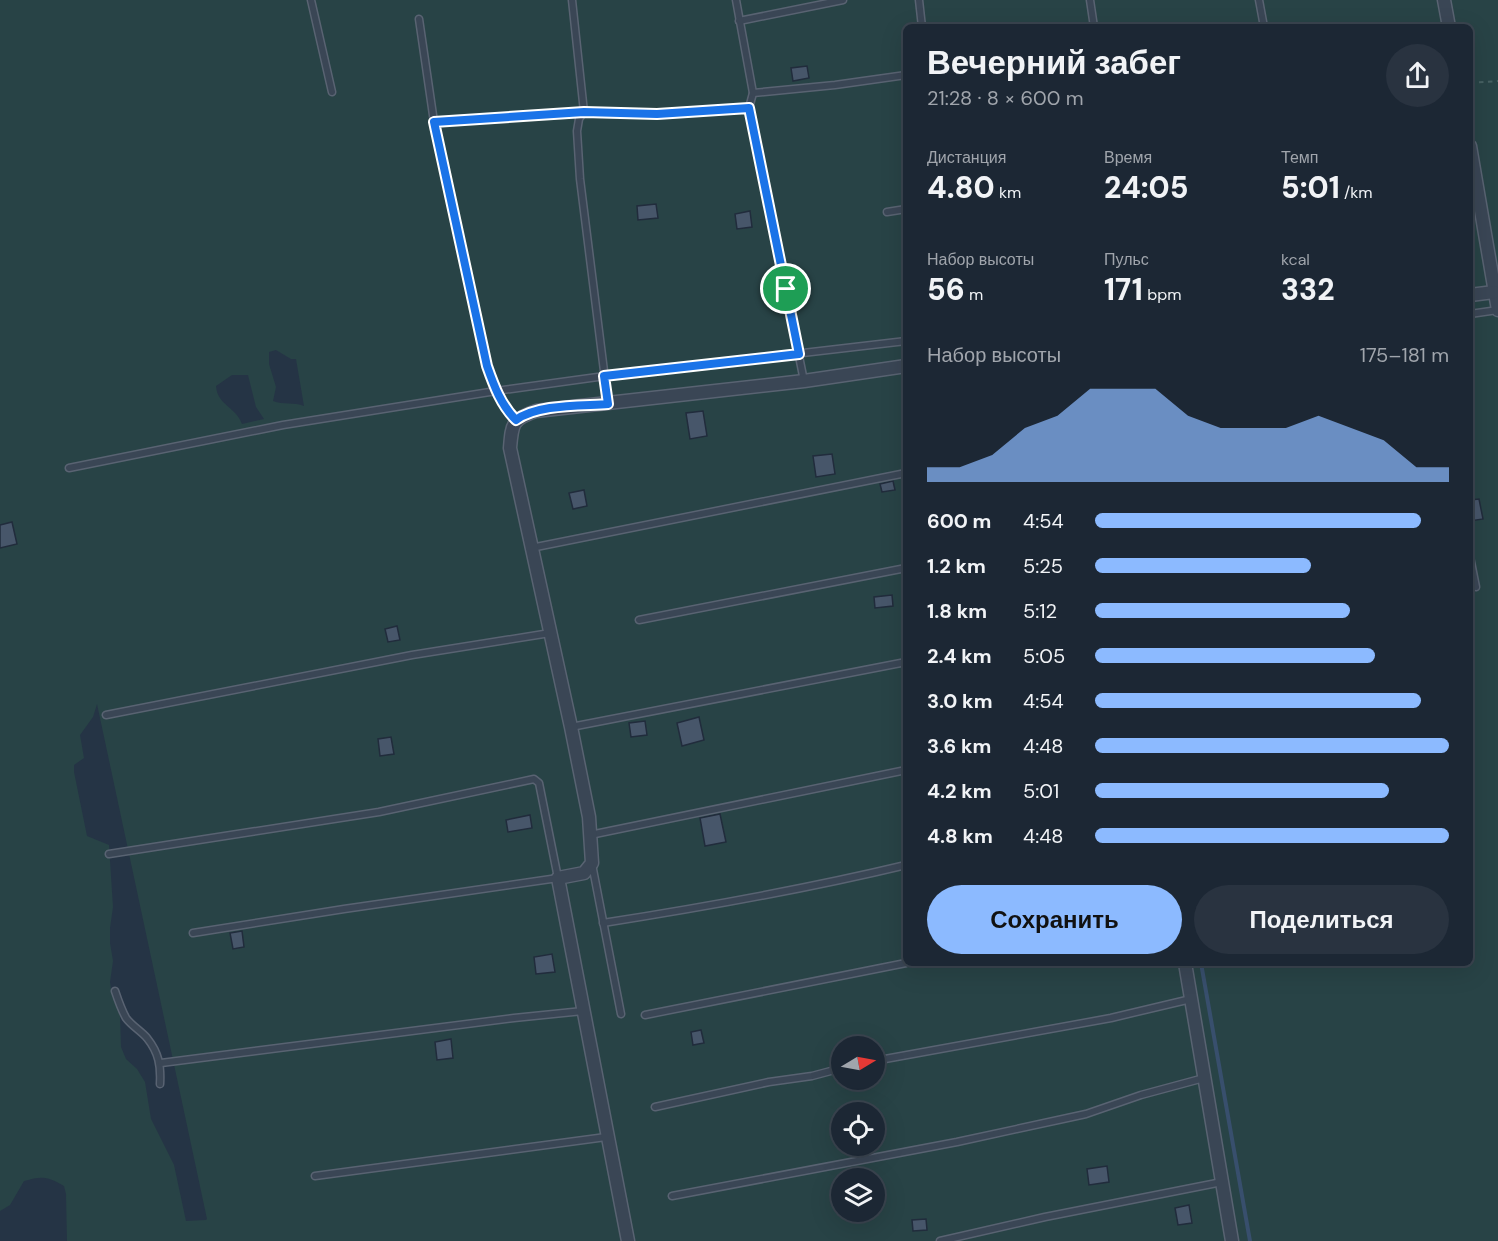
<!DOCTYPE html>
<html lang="ru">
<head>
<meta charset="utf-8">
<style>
  :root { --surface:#1c2734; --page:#293340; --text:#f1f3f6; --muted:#a0a5ac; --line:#3a444f; --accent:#8cbaff }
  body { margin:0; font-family:"DM Sans",sans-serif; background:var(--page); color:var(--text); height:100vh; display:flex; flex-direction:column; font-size:22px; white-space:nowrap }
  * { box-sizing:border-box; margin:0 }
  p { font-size:20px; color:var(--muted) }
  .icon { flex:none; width:33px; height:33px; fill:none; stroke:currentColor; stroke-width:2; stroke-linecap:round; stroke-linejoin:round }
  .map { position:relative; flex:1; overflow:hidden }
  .details { position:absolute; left:903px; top:24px; width:570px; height:942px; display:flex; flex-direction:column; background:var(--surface); border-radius:9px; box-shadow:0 6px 24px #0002,0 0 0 2px var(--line) }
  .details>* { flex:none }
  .needle { width:39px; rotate:80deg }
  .tools { position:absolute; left:831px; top:1036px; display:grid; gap:12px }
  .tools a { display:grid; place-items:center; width:54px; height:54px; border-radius:50%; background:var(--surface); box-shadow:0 6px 24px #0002,0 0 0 2px var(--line); font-size:30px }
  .pin { position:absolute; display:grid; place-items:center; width:51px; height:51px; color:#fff; margin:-26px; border:3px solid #fff; border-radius:50%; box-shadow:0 2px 6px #0007 }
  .round { display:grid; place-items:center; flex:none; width:63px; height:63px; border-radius:32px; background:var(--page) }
  .summary { display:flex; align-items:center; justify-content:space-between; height:102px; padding:0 24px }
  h1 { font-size:33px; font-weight:800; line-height:45px }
  .stats { display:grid; grid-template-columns:repeat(3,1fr); gap:9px; height:102px; padding:6px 24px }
  .stats div { display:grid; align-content:center }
  .stats b { font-size:30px; font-weight:800 }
  .stats small { font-size:16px; font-weight:400 }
  .stats p { font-size:16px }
  .chart { height:168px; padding:12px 24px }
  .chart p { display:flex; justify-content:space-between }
  .chart svg { width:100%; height:108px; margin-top:6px; fill:var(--accent); opacity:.7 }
  .cta { display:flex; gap:12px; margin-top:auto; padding:12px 24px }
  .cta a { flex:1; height:69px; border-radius:36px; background:var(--accent); color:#111; font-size:24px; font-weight:800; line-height:69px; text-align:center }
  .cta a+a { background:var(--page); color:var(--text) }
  ul { padding:0 24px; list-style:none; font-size:20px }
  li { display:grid; grid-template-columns:96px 72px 1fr; align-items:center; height:45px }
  li i { height:15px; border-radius:8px; background:var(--accent) }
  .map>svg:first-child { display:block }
  .green { fill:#284346; fill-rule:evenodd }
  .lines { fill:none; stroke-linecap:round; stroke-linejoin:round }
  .stream { stroke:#384f6d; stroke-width:4 }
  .building { fill:#47566a; stroke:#212c3c; stroke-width:1.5 }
  .service-casing { stroke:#596372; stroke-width:9 }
  .minor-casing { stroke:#596372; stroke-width:15 }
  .path { stroke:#466062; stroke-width:2; stroke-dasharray:4.5 4.5; stroke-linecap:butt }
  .service { stroke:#3a4655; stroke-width:6 }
  .minor { stroke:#3a4655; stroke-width:12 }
  .route-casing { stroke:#fff; stroke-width:12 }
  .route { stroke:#1a73e8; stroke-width:8 }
</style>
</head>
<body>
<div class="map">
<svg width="1498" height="1241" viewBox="0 0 1498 1241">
  <rect width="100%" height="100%" fill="#253445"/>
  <!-- green -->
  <path class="green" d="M0 0H1498V1241H67L66 1194 64 1186C47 1176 42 1176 24 1181L10 1205 0 1211ZM906 27H1470V963H906ZM276 350 291 359H296L304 406C294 402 283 405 273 401L276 387 269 364V352ZM232 375H248L256 407 264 419 242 424C236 407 217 405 216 386ZM97 704 207 1219 206 1220 186 1221 174 1165 151 1119 145 1082 137 1069 126 1059 121 1047 120 1015 112 996 110 982 113 961 110 943V928L113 907 109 845 87 836 74 772V765L84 758 80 735 93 717ZM842 1047H874V1080H842ZM842 1113H874V1146H842ZM842 1179H874V1212H842Z"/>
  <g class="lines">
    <!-- stream -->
    <polyline class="stream" points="1201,963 1250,1241"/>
  </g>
  <!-- building -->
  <g class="building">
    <polygon points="807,66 809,78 793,81 791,68"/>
    <polygon points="656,204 658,218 638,220 637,206"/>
    <polygon points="750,211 752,227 737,229 735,214"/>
    <polygon points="703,411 707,436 690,439 686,413"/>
    <polygon points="832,454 835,474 816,477 813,456"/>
    <polygon points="893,481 895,490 882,492 880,484"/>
    <polygon points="584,490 587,506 573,509 569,493"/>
    <polygon points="1479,499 1483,519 1470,521 1470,500"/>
    <polygon points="12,522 17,544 0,548 0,525"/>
    <polygon points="892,595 893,606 875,608 874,597"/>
    <polygon points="397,626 400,640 388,642 385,629"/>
    <polygon points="699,717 704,740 682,746 677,723"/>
    <polygon points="645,721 647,735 631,737 629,723"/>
    <polygon points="391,737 394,754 380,756 378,739"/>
    <polygon points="720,814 726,842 705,846 700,818"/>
    <polygon points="530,815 532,828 508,832 506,820"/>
    <polygon points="242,931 244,947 233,949 230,933"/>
    <polygon points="552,954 555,972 536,974 534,957"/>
    <polygon points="701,1030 704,1043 693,1045 691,1032"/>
    <polygon points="451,1039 453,1058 437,1060 435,1042"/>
    <polygon points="1107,1166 1109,1182 1089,1185 1087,1169"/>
    <polygon points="1189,1205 1192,1223 1178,1225 1175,1208"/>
    <polygon points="926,1219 927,1230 913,1231 912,1220"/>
  </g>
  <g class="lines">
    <!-- service casing -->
    <g class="service-casing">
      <g id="service">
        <polyline points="311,0 332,92"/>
        <polyline points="572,0 584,112 579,119 577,131 580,179 608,403"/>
        <polyline points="736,0 753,93 749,108 804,381"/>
        <polyline points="919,0 922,27"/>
        <polyline points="1090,0 1094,27"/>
        <polyline points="1259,0 1264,27"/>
        <polyline points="419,19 434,122 487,366 507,411 516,420"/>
        <polyline points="739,21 843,0"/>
        <polyline points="753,93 835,85 906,75"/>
        <polyline points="434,122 584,112 657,114 749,108"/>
        <polyline points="887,212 906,209"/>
        <polyline points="1470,314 1498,310"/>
        <polyline points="69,468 283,425 496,391 605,376 906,341"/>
        <polyline points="531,548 906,473"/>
        <polyline points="1470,557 1476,587"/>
        <polyline points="639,620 906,568"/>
        <polyline points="106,715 412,655 550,633"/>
        <polyline points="571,727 906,662"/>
        <polyline points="590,835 906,770"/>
        <polyline points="109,854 379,812 534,779 539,783 558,878 344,909 193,933"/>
        <polyline points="592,864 621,1014"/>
        <path d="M603 923C705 907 806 889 906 865"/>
        <path d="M115 991C118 1000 121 1009 126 1018 132 1026 141 1031 147 1038 159 1053 161 1066 160 1084"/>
        <polyline points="645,1015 906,963"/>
        <polyline points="874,1061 1111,1018 1191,999"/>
        <polyline points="161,1063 514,1018 583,1011"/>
        <polyline points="655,1107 769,1082 812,1076 842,1068"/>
        <polyline points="315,1176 606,1137"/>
        <polyline points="672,1196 957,1142 1086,1114 1141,1095 1204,1078"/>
        <polyline points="940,1241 1045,1217 1222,1182"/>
      </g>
    </g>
    <!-- minor casing -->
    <g class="minor-casing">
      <g id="minor">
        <polyline points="1444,0 1449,27"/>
        <polyline points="1470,146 1498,310"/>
        <polyline points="1470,295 1494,292"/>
        <polyline points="1185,963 1232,1241"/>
        <path d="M628 1241 558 878 584 873 592 863 589 817 571 727 510 448C512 424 512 419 536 411L804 381 906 366"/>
      </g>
    </g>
    <!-- path -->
    <polyline class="path" points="1470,83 1498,81"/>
    <!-- service -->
    <use href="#service" class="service"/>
    <!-- minor -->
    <use href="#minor" class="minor"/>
  </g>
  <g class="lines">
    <!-- route casing -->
    <g class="route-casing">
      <path id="route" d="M749 108 799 354 604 376 608 404C581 406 537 404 516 420 501 405 494 386 487 366L434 122 584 112 657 114Z"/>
    </g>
    <!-- route -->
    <use href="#route" class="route"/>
  </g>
</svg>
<div class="tools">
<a><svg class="needle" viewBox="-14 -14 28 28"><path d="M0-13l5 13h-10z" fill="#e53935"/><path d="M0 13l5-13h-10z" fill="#a0a5ac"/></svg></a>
<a><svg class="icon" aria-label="locate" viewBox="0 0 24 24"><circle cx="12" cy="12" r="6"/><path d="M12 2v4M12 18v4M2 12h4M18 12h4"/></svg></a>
<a><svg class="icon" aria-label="layers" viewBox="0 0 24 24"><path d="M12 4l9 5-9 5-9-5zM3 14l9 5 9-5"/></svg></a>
</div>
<div class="pin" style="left:786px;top:289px;background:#1e9e55"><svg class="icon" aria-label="arrive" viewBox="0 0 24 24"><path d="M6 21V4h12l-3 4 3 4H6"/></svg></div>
<section class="details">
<div class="summary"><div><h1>Вечерний забег</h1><p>21:28 · 8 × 600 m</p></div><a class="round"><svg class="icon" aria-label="share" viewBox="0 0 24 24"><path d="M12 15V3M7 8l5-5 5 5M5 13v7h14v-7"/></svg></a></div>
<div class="stats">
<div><p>Дистанция</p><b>4.80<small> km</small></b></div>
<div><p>Время</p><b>24:05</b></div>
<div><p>Темп</p><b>5:01<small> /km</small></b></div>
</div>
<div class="stats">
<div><p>Набор высоты</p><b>56<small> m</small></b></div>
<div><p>Пульс</p><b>171<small> bpm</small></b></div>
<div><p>kcal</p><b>332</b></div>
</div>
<div class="chart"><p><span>Набор высоты</span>175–181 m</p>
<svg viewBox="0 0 160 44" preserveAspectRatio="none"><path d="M0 44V38L10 38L20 33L30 22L40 17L50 6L60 6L70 6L80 17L90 22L100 22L110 22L120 17L130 22L140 27L150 38L160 38V44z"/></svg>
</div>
<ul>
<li><b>600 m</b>4:54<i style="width:92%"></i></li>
<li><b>1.2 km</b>5:25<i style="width:61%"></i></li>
<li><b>1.8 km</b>5:12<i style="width:72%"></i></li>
<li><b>2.4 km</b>5:05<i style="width:79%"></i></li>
<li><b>3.0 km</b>4:54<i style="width:92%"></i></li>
<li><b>3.6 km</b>4:48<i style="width:100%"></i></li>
<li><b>4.2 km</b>5:01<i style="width:83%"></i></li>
<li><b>4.8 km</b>4:48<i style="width:100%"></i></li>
</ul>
<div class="cta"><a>Сохранить</a><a>Поделиться</a></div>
</section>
</div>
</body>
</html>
